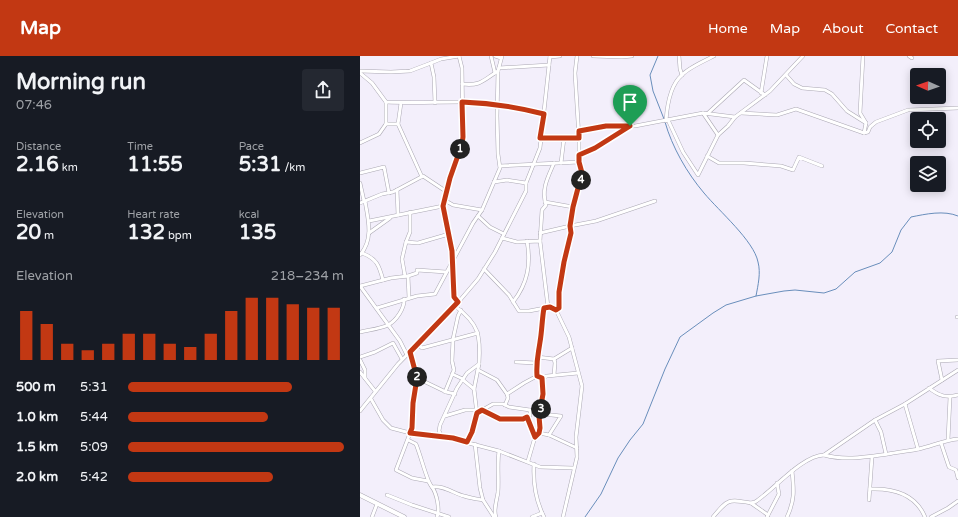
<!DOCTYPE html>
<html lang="en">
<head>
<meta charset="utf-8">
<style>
  :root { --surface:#171b24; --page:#242831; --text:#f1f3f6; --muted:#9ea1a6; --accent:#c23813 }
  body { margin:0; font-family:"Varela Round",sans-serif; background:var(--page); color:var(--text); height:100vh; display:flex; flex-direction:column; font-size:15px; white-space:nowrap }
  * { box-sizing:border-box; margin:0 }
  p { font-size:13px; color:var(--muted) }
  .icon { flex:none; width:22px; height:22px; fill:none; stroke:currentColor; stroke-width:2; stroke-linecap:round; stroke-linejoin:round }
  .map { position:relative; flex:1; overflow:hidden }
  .details { display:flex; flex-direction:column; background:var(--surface); width:360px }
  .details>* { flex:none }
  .needle { width:26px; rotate:272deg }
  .tools { position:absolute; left:550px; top:12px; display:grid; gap:8px }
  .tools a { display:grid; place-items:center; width:36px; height:36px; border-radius:4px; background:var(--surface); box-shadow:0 2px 10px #0003; font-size:20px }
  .pin { position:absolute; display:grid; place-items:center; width:34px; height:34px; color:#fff; margin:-41px -17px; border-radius:50% 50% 50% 0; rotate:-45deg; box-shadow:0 0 4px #0007 }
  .pin .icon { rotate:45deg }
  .km { position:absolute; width:20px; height:20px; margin:-10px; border-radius:50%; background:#222; color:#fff; font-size:11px; line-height:20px; text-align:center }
  .round { display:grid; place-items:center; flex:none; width:42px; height:42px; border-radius:4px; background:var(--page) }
  .head { display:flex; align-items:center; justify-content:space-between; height:68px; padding:0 16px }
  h1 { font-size:22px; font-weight:700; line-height:30px }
  .stats { display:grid; grid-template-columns:repeat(3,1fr); gap:6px; height:68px; padding:4px 16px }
  .stats div { display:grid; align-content:center }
  .stats b { font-size:20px; font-weight:700 }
  .stats small { font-size:11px; font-weight:400 }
  .stats p { font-size:11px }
  .chart { height:112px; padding:8px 16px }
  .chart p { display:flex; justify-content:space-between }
  .chart svg { width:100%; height:72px; margin-top:4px; stroke:var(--accent); stroke-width:6 }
  ul { padding:0 16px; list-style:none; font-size:13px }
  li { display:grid; grid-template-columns:64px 48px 1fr; align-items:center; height:30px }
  li i { height:10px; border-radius:5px; background:var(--accent) }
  header { display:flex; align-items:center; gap:24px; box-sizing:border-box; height:56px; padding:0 20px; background:var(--accent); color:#fff }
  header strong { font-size:19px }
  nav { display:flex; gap:22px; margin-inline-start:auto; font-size:14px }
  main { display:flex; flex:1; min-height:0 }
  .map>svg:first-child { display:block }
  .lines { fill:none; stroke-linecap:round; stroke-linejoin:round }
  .stream { stroke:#698ebb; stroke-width:1 }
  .minor-casing { stroke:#aba8b3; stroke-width:4 }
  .tertiary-casing { stroke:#aba8b3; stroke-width:5 }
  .minor { stroke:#fff; stroke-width:3 }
  .tertiary { stroke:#fff; stroke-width:4 }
  .route-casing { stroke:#fff; stroke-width:8 }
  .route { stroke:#c23813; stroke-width:5 }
</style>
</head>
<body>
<header>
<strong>Map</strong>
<nav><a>Home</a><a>Map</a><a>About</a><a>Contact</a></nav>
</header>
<main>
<section class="details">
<div class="head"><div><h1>Morning run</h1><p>07:46</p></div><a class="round"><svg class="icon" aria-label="share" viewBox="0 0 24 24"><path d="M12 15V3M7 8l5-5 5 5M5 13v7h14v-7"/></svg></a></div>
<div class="stats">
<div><p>Distance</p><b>2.16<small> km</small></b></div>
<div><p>Time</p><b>11:55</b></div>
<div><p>Pace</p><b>5:31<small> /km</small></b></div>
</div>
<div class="stats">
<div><p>Elevation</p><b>20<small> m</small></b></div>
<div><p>Heart rate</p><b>132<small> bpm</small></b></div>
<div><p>kcal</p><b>135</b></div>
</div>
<div class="chart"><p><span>Elevation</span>218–234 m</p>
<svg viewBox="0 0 160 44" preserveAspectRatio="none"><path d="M5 44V14M15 44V22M25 44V34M35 44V38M45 44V34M55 44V28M65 44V28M75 44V34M85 44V36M95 44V28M105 44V14M115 44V6M125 44V6M135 44V10M145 44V12M155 44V12"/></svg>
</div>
<ul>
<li><b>500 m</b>5:31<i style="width:76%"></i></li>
<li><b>1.0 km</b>5:44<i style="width:65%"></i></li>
<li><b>1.5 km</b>5:09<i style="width:100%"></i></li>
<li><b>2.0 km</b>5:42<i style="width:67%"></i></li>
</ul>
</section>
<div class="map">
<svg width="598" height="461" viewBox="0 0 598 461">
  <rect width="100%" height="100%" fill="#f3effb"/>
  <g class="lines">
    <!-- stream -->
    <g class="stream">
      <polyline points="298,0 290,19 293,35 304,63"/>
      <path d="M305 66C312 91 327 117 344 137 359 155 394 185 398 206 401 217 398 229 396 240"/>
      <path d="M225 461 241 438 258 402 270 384 283 368 305 313 320 281 353 257 366 249 396 240 424 235 435 234 464 237 476 233 495 216 520 207 532 196 541 174 551 161C566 158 584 154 598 160"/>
    </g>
    <!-- minor casing -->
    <g class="minor-casing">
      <g id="minor">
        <polyline points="131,0 135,17"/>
        <polyline points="135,0 141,2"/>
        <polyline points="217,0 215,17 219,82"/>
        <polyline points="233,0 262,1 272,0"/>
        <polyline points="319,0 320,13 322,19"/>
        <polyline points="503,0 500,57 506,67 504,77"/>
        <polyline points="549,0 552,2"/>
        <polyline points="190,1 200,0"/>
        <polyline points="139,12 189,9"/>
        <polyline points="0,15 31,16 50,15 71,7"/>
        <path d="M0 17 12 27 26 46C51 47 76 46 101 46 129 46 157 51 184 58"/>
        <polyline points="426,19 434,28 442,32 465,34 472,38 487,55 506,67"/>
        <path d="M102 28C121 30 122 25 138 15"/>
        <polyline points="401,37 407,0"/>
        <polyline points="75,47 74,21 71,7 81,3 99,0"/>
        <polyline points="381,57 417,59 436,53 504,77 508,76 510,71 516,66 548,54 598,52"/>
        <polyline points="347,58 384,24 405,39"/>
        <polyline points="308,64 323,96 338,119 358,79 343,57"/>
        <path d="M306 65C307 50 310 29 322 19 328 12 346 4 354 0"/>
        <polyline points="26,68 26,46"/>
        <polyline points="38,68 41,47"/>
        <polyline points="219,75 246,71 275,70 343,57 375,61 410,35 443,0"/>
        <polyline points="358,79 368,70 375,61"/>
        <polyline points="180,82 219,82 219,106"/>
        <polyline points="0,87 19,78 26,68 38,68 62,121"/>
        <polyline points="219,99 235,92 268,71"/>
        <polyline points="347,100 359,107 384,107 421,110 433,114 439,101 462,110"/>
        <polyline points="201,107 204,82"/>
        <polyline points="140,110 219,106 222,117 213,151 210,170 180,177"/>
        <polyline points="0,117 24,111 29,137"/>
        <polyline points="134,126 147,124 166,127"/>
        <polyline points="0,127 4,145"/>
        <polyline points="37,134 38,159"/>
        <polyline points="86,145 93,149 122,154"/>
        <polyline points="185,146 213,151"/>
        <polyline points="0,147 22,138 33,136 63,120 87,136"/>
        <polyline points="50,156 50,176 46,186 58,187 89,178"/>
        <polyline points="118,160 130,171 144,178"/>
        <polyline points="9,165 83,150"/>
        <polyline points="9,177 30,162"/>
        <polyline points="142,182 157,186 180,185 188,251"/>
        <path d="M180 185 182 154 186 149C181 133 188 121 194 107"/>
        <path d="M2 197C17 203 19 209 23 224"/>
        <path d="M0 199C14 183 8 163 5 145"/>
        <polyline points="124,213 149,239 159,255 169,255 190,251 196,254 209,281 222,330 216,381 217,401 203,461"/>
        <polyline points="45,220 42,203 46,186"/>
        <polyline points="48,220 57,217 57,214 86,216"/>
        <polyline points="0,230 40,285 47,299"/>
        <polyline points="0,230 31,222 48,220 49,242"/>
        <polyline points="97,246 94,241 91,195 83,150 90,122 98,103 103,81 102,12 99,0"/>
        <path d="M153 246C168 227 171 208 167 185"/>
        <polyline points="17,252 57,240 75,238 113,167 122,154 140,112 138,98 137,60 138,15 142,0"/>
        <path d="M196 254 199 252C199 236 200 220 204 204 207 193 212 181 210 170L236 165 295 145"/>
        <polyline points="597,261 598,261"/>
        <path d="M0 276C8 274 20 273 28 269 36 265 45 252 44 243"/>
        <polyline points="57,288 62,292 118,277"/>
        <polyline points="50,296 57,322 53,347 52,372 36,414 52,422 68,425"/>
        <polyline points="0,301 15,296 33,287 42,303"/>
        <polyline points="177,301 194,303 212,292"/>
        <polyline points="0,304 5,314 5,322"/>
        <polyline points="156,306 176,307"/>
        <polyline points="118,314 137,324 147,338 164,327 177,320"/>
        <polyline points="0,316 15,335"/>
        <polyline points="92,318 103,323"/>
        <polyline points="194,319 195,307 194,303"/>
        <polyline points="57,322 86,336 95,338"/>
        <polyline points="182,322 187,320 218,317"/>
        <polyline points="103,324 114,333"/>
        <polyline points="582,324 578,305 598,304"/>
        <path d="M569 332C579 340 586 342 598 339"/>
        <polyline points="85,336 94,314 92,305 93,283 98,260 101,254"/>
        <polyline points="11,343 23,364 31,372 50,377 93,383 139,395 180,411 213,412"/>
        <polyline points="545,348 558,393"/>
        <polyline points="145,349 148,342 147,338"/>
        <path d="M122 354C128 357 134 362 140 363 150 365 162 364 170 360V354"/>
        <polyline points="0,355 38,308 95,250 118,223 135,196 166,135 166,127 180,92 190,0"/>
        <polyline points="117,357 133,348 143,348 149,351 170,354 179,360 182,358 201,360 189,379"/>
        <polyline points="85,360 105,354 116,354"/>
        <polyline points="167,361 175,381"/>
        <polyline points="515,364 521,376 526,398"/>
        <polyline points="179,377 180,372 179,360 183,337 182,322 177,320 176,307 180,287 184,252"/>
        <path d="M82 381 79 375 80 369 97 332 107 317 119 308C121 279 119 268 95 250"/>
        <path d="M48 384 56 388C61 401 64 414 69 426 70 428 71 430 72 431 77 438 80 454 77 461"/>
        <polyline points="588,384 590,341"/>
        <polyline points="107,386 117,358 114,333 119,308"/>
        <polyline points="581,387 589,411 596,414 598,422"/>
        <polyline points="115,388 120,432 123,444 134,461"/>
        <path d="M464 399C486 405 506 401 528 398 538 396 549 395 559 393 572 390 585 384 598 383"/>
        <polyline points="168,405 175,381 179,377 189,379 217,392"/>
        <path d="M174 408C173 425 176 445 184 461"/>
        <path d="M72 431C83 429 93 437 104 440 110 442 117 443 123 444"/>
        <path d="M510 433C533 432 555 437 565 461"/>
        <polyline points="27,439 52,449 89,461"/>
        <polyline points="509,444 512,401"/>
        <polyline points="391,447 408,459"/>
        <polyline points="12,461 17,448"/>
        <path d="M136 461C133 454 137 444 138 436 139 422 137 409 139 395"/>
        <polyline points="172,461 182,457"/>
        <path d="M353 461C368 443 368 443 391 447L395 446C414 434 441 400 464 399L515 364 545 348 598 314"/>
        <polyline points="407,461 419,438 417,427"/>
        <path d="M427 461C435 444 434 434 432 415"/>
        <polyline points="571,461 588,452 598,445"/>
      </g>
    </g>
    <!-- tertiary casing -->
    <g class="tertiary-casing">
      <polyline id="tertiary" points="0,439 44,461"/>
    </g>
    <!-- minor -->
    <use href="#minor" class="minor"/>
    <!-- tertiary -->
    <use href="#tertiary" class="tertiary"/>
  </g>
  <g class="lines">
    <!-- route casing -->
    <g class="route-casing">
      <path id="route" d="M102 46C130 47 157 51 184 58L180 82H219V75L246 70H270L235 92 219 99V106L222 117 213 151 210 170 211 177 204 206 199 236V252L196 254 190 251 184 252C182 263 182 275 180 286 178 300 176 305 177 320L182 322 183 338 179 360 180 372 179 377 175 381 167 361 163 363H140L122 354 117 357 112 376 107 386 93 382 50 377 52 372 53 347 57 322 50 296 98 246 94 241 92 195 83 150 90 122 102 88 103 81Z"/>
    </g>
    <!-- route -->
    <use href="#route" class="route"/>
  </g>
</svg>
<div class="tools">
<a><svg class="needle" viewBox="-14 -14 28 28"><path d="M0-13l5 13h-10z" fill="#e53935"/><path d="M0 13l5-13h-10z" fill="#9ea1a6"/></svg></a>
<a><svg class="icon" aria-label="locate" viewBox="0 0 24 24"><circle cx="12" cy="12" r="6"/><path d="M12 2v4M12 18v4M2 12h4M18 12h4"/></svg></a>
<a><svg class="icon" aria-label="layers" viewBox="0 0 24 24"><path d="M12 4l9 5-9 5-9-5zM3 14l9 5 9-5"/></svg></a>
</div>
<div class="pin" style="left:270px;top:70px;background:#1e9e55"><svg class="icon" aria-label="arrive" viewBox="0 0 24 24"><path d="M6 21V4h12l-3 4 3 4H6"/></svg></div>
<b class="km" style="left:100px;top:93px">1</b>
<b class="km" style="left:57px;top:321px">2</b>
<b class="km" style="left:181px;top:353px">3</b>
<b class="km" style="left:221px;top:124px">4</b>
</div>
</main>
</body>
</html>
